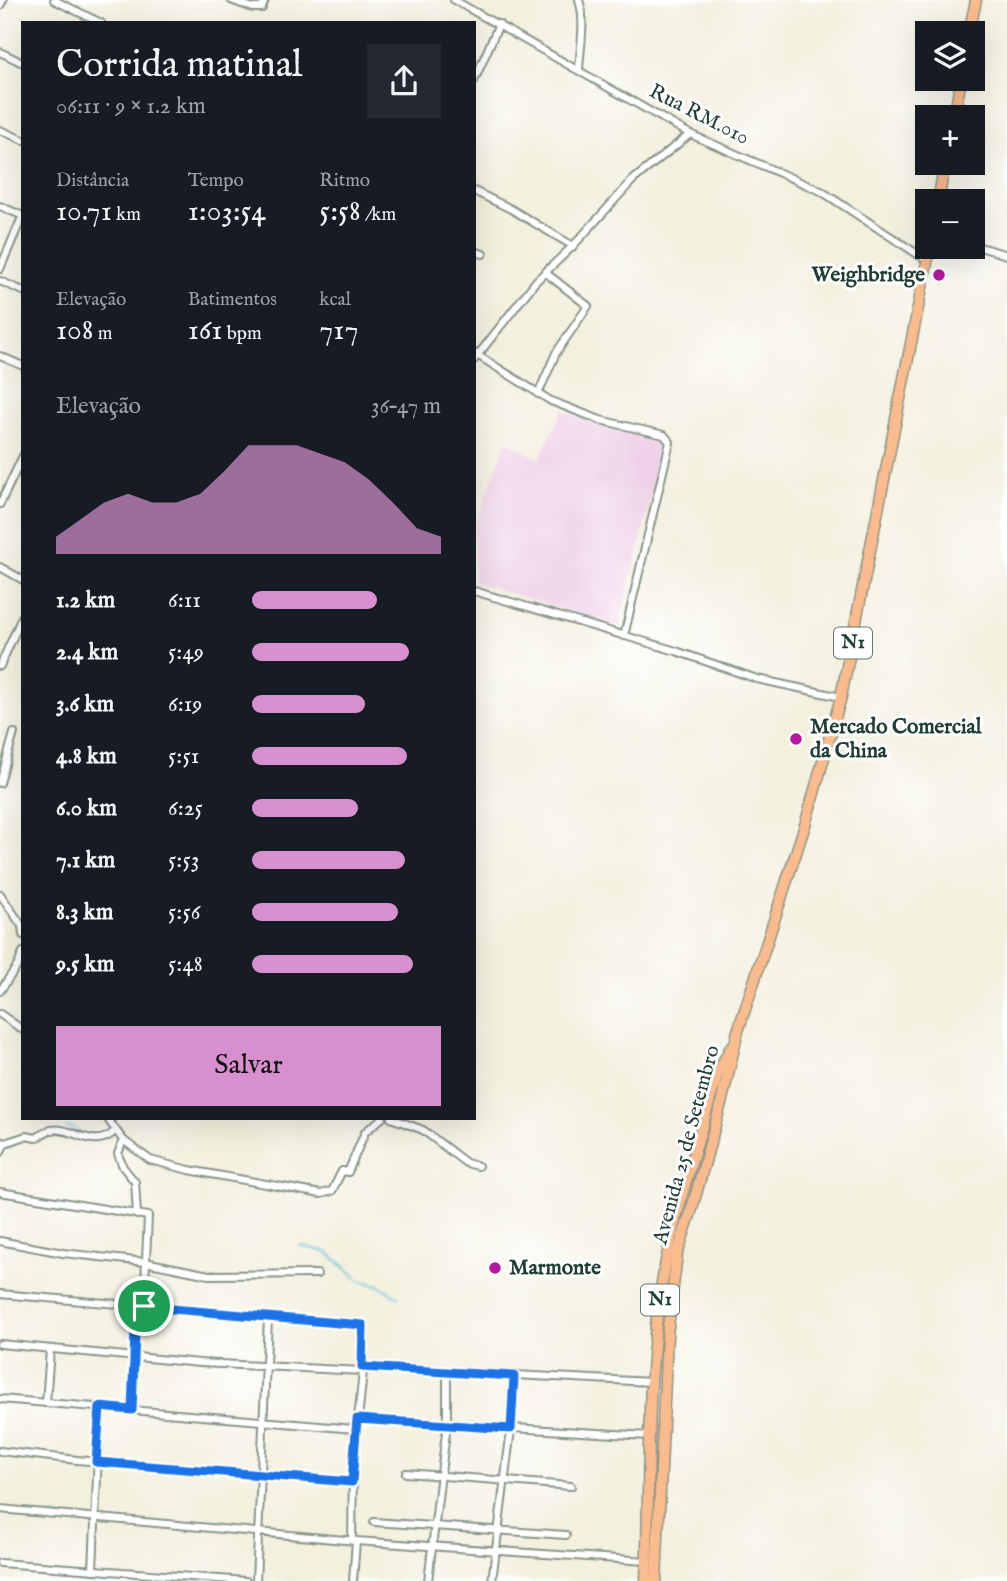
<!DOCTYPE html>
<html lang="pt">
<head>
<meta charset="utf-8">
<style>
  :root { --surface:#171b24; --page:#242831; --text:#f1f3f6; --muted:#9ea1a6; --accent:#d690ce }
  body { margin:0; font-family:"IM FELL English",serif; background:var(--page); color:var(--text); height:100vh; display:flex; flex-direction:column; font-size:26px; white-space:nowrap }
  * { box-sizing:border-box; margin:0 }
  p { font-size:23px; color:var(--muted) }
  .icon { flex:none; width:38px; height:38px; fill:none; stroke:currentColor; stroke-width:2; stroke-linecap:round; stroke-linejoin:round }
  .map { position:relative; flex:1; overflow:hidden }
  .side { position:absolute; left:21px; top:21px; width:455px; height:1099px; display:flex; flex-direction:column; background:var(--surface); border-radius:0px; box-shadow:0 7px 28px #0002 }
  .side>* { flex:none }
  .buttons { position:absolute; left:915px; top:21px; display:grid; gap:14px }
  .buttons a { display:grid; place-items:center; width:70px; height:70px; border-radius:0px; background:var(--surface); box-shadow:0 7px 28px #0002; font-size:35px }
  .pin { position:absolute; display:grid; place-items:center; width:60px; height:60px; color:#fff; margin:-30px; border:4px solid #fff; border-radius:50%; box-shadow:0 2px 7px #0007 }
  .round { display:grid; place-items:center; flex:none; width:74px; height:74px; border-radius:0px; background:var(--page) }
  .head { display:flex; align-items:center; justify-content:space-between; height:119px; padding:0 35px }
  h1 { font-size:38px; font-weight:600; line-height:52px }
  .metrics { display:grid; grid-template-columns:repeat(3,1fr); gap:10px; height:119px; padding:7px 35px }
  .metrics div { display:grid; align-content:center }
  .metrics b { font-size:30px; font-weight:600 }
  .metrics small { font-size:19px; font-weight:400 }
  .metrics p { font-size:19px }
  .chart { height:196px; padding:14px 35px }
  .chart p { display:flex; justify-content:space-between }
  .chart svg { width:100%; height:126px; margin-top:7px; fill:var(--accent); opacity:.7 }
  .button { display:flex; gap:14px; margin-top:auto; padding:14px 35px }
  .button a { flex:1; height:80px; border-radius:0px; background:var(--accent); color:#111; font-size:28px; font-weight:600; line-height:80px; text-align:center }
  ul { padding:0 35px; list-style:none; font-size:23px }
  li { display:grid; grid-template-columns:112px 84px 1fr; align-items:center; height:52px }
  li i { height:18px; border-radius:9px; background:var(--accent) }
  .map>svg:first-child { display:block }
  .built { fill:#eed0e8 }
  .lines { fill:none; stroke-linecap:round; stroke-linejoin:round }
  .stream { stroke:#58bdd6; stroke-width:2 }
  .minor-casing { stroke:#899689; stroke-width:10 }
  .highway-casing { stroke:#899689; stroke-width:13 }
  .minor { stroke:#fff; stroke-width:6 }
  .highway { stroke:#fbbb8c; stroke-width:10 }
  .route-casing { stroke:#fff; stroke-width:14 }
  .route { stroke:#1a73e8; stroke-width:9 }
  .poi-dot { fill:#b5179e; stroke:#fff; stroke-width:2.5 }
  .labels { text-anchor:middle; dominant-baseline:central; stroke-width:6; stroke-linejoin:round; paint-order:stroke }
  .shield { fill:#fff; stroke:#627771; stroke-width:2 }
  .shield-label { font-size:19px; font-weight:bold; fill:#1f3d34 }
  .street-label { font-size:21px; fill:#1f3d34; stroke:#fff }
  .poi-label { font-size:21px; font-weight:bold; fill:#1f3d34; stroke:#fff; text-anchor:start }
</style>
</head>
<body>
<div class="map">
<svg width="1007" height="1581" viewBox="0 0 1007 1581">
  <rect width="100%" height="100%" fill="#fff"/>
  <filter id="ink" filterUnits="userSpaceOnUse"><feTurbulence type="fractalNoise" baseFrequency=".0143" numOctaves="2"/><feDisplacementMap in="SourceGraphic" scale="14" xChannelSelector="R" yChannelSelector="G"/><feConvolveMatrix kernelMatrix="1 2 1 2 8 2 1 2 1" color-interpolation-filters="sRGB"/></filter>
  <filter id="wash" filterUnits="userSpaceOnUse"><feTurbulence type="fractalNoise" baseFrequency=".00686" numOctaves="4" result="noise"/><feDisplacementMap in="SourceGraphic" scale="28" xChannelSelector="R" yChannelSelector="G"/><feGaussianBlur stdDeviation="1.57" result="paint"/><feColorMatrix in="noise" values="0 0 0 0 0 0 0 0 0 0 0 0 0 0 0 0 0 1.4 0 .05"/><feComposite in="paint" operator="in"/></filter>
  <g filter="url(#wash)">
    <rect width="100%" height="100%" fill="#f3f0de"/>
    <!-- built -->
    <polygon class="built" points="563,410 600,424 661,439 665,445 619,627 474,582 474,529 507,441 539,459"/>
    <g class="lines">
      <!-- stream -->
      <g class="stream">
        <polyline points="66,1128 73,1128 83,1135"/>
        <polyline points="8,1149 14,1143"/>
        <polyline points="301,1246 327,1252 361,1281 378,1285 398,1297"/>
        <polyline points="3,1512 25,1514"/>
        <polyline points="30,1515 38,1520 54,1516 67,1521 75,1519"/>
      </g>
    </g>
  </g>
  <g filter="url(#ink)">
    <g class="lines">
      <!-- minor casing -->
      <g class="minor-casing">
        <g id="minor">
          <polyline points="54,0 101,23"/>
          <polyline points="231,0 253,8 262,8 265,0"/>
          <polyline points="454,0 690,134 821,191 928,261"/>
          <polyline points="0,6 3,0"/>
          <polyline points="0,52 23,63"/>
          <path d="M579 70C580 48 586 21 579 0"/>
          <polyline points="474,81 499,24"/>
          <polyline points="0,130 23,140"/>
          <polyline points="474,191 511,209 573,246"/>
          <polyline points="0,206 23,216"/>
          <polyline points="973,245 1007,255"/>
          <polyline points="474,251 483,254"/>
          <polyline points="0,269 23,215"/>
          <polyline points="0,281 23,291"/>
          <polyline points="474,353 551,401 600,420 664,435 670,442 624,636"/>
          <polyline points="0,356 23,366"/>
          <polyline points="474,360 536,281 573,246 633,180 690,134"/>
          <polyline points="538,394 556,353 588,306 546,273"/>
          <polyline points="0,504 23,456"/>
          <polyline points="0,567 23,580"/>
          <polyline points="474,591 676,651 757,679 841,697"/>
          <polyline points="0,666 23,615"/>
          <polyline points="0,783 14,733"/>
          <polyline points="0,894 22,926 23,935"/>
          <polyline points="0,991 18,965 23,952"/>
          <polyline points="0,1014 23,1030"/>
          <polyline points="107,1118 123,1140 150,1160 189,1170 321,1194 332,1191 342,1171 348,1172 365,1132 382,1118"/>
          <polyline points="391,1118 423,1130 466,1163 478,1166"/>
          <polyline points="123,1140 118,1154 123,1167 135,1182 137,1215"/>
          <polyline points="0,1141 5,1143 0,1153"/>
          <path d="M5 1143 26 1136 36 1138C41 1135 45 1131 51 1130 74 1126 93 1152 115 1131"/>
          <polyline points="0,1192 148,1216 144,1306"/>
          <polyline points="0,1241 63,1253 145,1262 209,1275 317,1274"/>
          <polyline points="0,1294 363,1325 363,1371 353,1468 352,1540"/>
          <polyline points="0,1344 200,1363 363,1371"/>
          <polyline points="362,1367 652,1382"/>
          <polyline points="0,1399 355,1429"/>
          <polyline points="46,1403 50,1350"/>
          <polyline points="132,1410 136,1306"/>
          <polyline points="357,1419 649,1436"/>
          <polyline points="0,1451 77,1460 352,1482"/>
          <polyline points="406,1473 571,1486"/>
          <polyline points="0,1509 356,1541 647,1561"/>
          <polyline points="374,1522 566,1535"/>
          <polyline points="0,1563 246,1581"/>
          <polyline points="93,1570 100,1407"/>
          <polyline points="256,1581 268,1319"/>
          <polyline points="353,1581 356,1541"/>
          <polyline points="428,1581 447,1424 447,1373"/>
          <polyline points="492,1581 511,1429 514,1375"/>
        </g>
      </g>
      <!-- highway casing -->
      <g class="highway-casing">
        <g id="highway">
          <polyline points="969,33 976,0"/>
          <polyline points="954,117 961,79"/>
          <polyline points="938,201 945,163"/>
          <path d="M646 1581C650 1480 645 1377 663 1277 674 1215 694 1155 711 1096L718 1072 731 1047"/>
          <polyline points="656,1581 667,1335 677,1254 691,1212 722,1100 738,1031 805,825 841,697 930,247"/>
        </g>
      </g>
      <!-- minor -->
      <use href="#minor" class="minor"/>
      <!-- highway -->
      <use href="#highway" class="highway"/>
    </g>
  </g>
  <g class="lines" filter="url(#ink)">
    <!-- route casing -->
    <g class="route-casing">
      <polygon id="route" points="136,1306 363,1325 362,1367 514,1376 511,1429 357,1419 352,1482 96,1462 100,1407 132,1410"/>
    </g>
    <!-- route -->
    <use href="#route" class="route"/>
  </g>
  <!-- markers -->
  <g class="poi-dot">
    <circle cx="939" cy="275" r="7"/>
    <circle cx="796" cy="739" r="7"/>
    <circle cx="495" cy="1268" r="7"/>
  </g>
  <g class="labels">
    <!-- shield labels -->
    <g class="shield">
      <rect x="834" y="627.5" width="38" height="31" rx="5"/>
      <rect x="641" y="1284.5" width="38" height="31" rx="5"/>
    </g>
    <g class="shield-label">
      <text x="853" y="643">N1</text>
      <text x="660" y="1300">N1</text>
    </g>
    <!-- street labels -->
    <g class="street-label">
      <text transform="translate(699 115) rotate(27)">Rua RM.010</text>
      <text transform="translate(687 1145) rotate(-75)">Avenida 25 de Setembro</text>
    </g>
    <!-- poi labels -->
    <g class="poi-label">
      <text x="925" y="275" text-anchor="end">Weighbridge</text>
      <text x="810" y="727">Mercado Comercial<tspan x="810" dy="24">da China</tspan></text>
      <text x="509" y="1268">Marmonte</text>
    </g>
  </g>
</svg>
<div class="buttons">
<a><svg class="icon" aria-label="layers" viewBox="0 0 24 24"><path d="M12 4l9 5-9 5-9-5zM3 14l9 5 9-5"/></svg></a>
<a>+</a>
<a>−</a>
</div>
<div class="pin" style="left:144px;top:1306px;background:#1e9e55"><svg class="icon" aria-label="arrive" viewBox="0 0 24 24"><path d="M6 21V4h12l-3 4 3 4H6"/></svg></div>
<section class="side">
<div class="head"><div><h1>Corrida matinal</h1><p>06:11 · 9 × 1.2 km</p></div><a class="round"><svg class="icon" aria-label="share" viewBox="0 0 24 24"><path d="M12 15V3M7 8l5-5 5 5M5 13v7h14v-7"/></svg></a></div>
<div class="metrics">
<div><p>Distância</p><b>10.71<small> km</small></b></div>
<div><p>Tempo</p><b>1:03:54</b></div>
<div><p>Ritmo</p><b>5:58<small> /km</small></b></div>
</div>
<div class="metrics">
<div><p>Elevação</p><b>108<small> m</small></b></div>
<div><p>Batimentos</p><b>161<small> bpm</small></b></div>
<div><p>kcal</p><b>717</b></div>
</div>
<div class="chart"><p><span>Elevação</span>36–47 m</p>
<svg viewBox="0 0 160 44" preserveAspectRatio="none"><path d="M0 44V38L10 32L20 26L30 23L40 26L50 26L60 23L70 15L80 6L90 6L100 6L110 9L120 12L130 18L140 26L150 35L160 38V44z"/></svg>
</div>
<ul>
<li><b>1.2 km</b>6:11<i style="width:66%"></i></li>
<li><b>2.4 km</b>5:49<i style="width:83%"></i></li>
<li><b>3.6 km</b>6:19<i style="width:60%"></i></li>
<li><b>4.8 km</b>5:51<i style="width:82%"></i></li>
<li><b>6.0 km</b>6:25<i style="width:56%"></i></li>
<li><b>7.1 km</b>5:53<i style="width:81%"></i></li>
<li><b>8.3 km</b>5:56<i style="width:77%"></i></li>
<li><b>9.5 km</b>5:48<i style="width:85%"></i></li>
</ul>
<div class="button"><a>Salvar</a></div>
</section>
</div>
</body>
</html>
